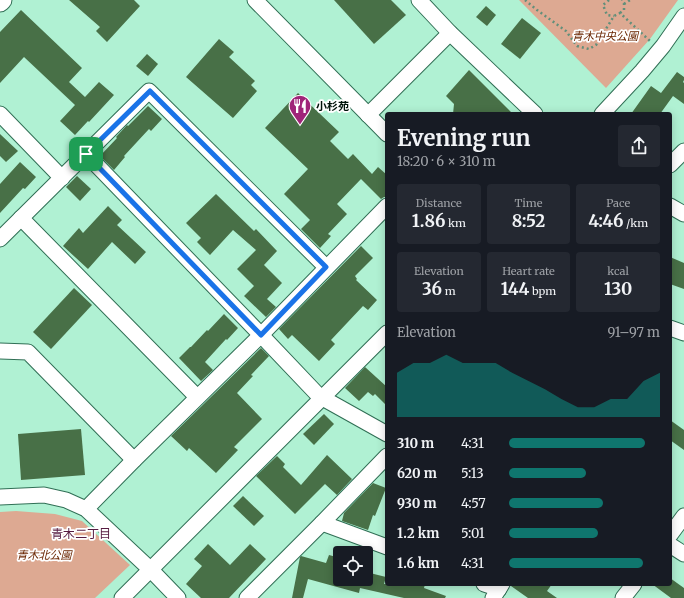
<!DOCTYPE html>
<html lang="en">
<head>
<meta charset="utf-8">
<style>
  :root { --surface:#171b24; --page:#242831; --text:#f1f3f6; --muted:#9ea1a6; --accent:#0f766e }
  body { margin:0; font-family:Merriweather,"Noto Sans JP",serif; background:var(--page); color:var(--text); height:100vh; display:flex; flex-direction:column; font-size:15px; white-space:nowrap }
  * { box-sizing:border-box; margin:0 }
  p { font-size:13px; color:var(--muted) }
  .icon { flex:none; width:22px; height:22px; fill:none; stroke:currentColor; stroke-width:2; stroke-linecap:round; stroke-linejoin:round }
  .map { position:relative; flex:1; overflow:hidden }
  .drawer { position:absolute; left:385px; top:112px; width:287px; height:474px; display:flex; flex-direction:column; background:var(--surface); border-radius:4px; box-shadow:0 2px 10px #0003 }
  .drawer>* { flex:none }
  .controls { position:absolute; left:333px; top:546px; display:grid; gap:8px }
  .controls a { display:grid; place-items:center; width:40px; height:40px; border-radius:4px; background:var(--surface); box-shadow:0 2px 10px #0003; font-size:20px }
  .pin { position:absolute; display:grid; place-items:center; width:34px; height:34px; color:#fff; margin:-17px; border-radius:8px; box-shadow:0 2px 6px #0006 }
  .round { display:grid; place-items:center; flex:none; width:42px; height:42px; border-radius:4px; background:var(--page) }
  .head { display:flex; align-items:center; justify-content:space-between; height:68px; padding:0 12px }
  h1 { font-size:22px; font-weight:700; line-height:30px }
  .figures { display:grid; grid-template-columns:repeat(3,1fr); gap:6px; height:68px; padding:4px 12px }
  .figures div { display:grid; align-content:center; border-radius:4px; background:var(--page); text-align:center }
  .figures b { font-size:17px; font-weight:700 }
  .figures small { font-size:11px; font-weight:400 }
  .figures p { font-size:11px }
  .chart { height:112px; padding:8px 12px }
  .chart p { display:flex; justify-content:space-between }
  .chart svg { width:100%; height:72px; margin-top:4px; fill:var(--accent); opacity:.7 }
  ul { padding:0 12px; list-style:none; font-size:13px }
  li { display:grid; grid-template-columns:64px 48px 1fr; align-items:center; height:30px }
  li i { height:10px; border-radius:5px; background:var(--accent) }
  .map>svg:first-child { display:block }
  .green { fill:#dda992 }
  .building { fill:#487047 }
  .lines { fill:none; stroke-linecap:round; stroke-linejoin:round }
  .minor-casing { stroke:#306f55; stroke-width:17 }
  .major-casing { stroke:#306f55; stroke-width:21 }
  .path { stroke:#628f7a; stroke-width:2.5; stroke-dasharray:2 3; stroke-linecap:butt }
  .minor { stroke:#fff; stroke-width:15 }
  .major { stroke:#fff; stroke-width:19 }
  .route-casing { stroke:#fff; stroke-width:8 }
  .route { stroke:#1a73e8; stroke-width:5 }
  .labels { text-anchor:middle; dominant-baseline:central; stroke-width:3.5; stroke-linejoin:round; paint-order:stroke }
  .park-label { font-size:11px; font-style:italic; fill:#6a2500; stroke:#fff }
  .poi-label { font-size:11px; font-weight:bold; fill:#00130a; stroke:#fff; text-anchor:start }
  .neighbourhood-label { font-size:12px; fill:#561b41; stroke:#fff }
</style>
</head>
<body>
<div class="map">
<svg width="684" height="598" viewBox="0 0 684 598">
  <rect width="100%" height="100%" fill="#b0f1d3"/>
  <!-- green -->
  <g class="green">
    <polygon points="519,0 678,0 650,39 606,88"/>
    <polygon points="16,511 55,514 82,521 130,565 95,598 0,598 0,512"/>
  </g>
  <!-- building -->
  <g class="building">
    <polygon points="69,0 134,0 140,6 107,42 96,31 100,27"/>
    <polygon points="334,0 391,0 406,15 374,44"/>
    <polygon points="486,6 496,15 487,26 476,17"/>
    <polygon points="21,10 82,68 69,82 85,97 99,82 114,95 89,122 88,121 75,135 60,121 75,105 24,57 0,83 0,32"/>
    <polygon points="522,18 541,33 520,59 501,44"/>
    <polygon points="219,39 234,52 229,57 255,81 251,85 257,91 233,118 186,77"/>
    <polygon points="147,54 158,64 148,76 136,66"/>
    <polygon points="469,70 513,114 453,114 454,104 446,96"/>
    <polygon points="677,72 684,77 684,80 683,82 684,83 684,104 673,96 660,114 631,114 651,86 661,93"/>
    <polygon points="298,93 339,132 330,141 348,159 353,154 372,174 378,167 387,175 387,197 384,197 381,199 361,179 337,204 347,214 328,234 331,236 320,248 301,229 310,220 284,194 308,169 265,128"/>
    <polygon points="148,106 162,119 151,131 149,129 124,156 125,157 114,170 100,156 117,138 116,137 127,125 128,126"/>
    <polygon points="0,134 18,151 6,162 0,156"/>
    <polygon points="20,162 36,177 25,189 23,188 0,213 0,184"/>
    <polygon points="77,176 91,189 80,201 66,187"/>
    <polygon points="216,194 254,231 256,229 277,251 264,265 282,283 267,299 276,307 266,317 244,296 254,286 237,269 256,250 233,230 210,255 197,242 201,238 186,223"/>
    <polygon points="108,206 122,220 117,225 146,252 135,264 112,242 88,269 63,246 79,228 83,233"/>
    <polygon points="361,246 373,258 355,276 357,279 356,280 377,300 368,310 363,306 331,340 335,344 319,361 292,335 288,339 279,329"/>
    <polygon points="670,257 684,263 684,289 670,284"/>
    <polygon points="74,288 92,305 51,349 33,332"/>
    <polygon points="224,314 238,328 227,340 226,339 205,362 213,370 201,381 179,358 190,347 191,347 207,330 208,331"/>
    <polygon points="261,348 269,356 251,375 253,376 237,393 262,419 234,447 238,450 216,473 189,448 187,451 171,436"/>
    <polygon points="365,367 387,387 387,406 375,394 373,396 368,392 359,401 345,388"/>
    <polygon points="324,414 334,424 314,445 303,434"/>
    <polygon points="670,420 684,430 684,450 670,440"/>
    <polygon points="81,429 85,475 21,480 18,434"/>
    <polygon points="327,455 352,479 337,495 325,484 295,514 256,476 277,456 285,464 283,467 301,485"/>
    <polygon points="373,483 386,488 375,516 373,515 368,530 342,521 344,513"/>
    <polygon points="243,496 264,516 254,526 233,506"/>
    <polygon points="208,544 230,565 250,544 266,559 229,598 201,598 186,584 202,566 194,559"/>
    <polygon points="329,555 340,558 340,564 336,579 369,579 370,573 386,577 384,584 425,584 424,588 446,596 445,598 404,598 360,588 359,593 308,579 303,598 292,598 300,557 301,556 326,563"/>
    <polygon points="670,578 684,588 684,598 671,598 652,584 670,584"/>
    <polygon points="511,584 552,584 547,591 557,598 528,598 511,586"/>
  </g>
  <g class="lines">
    <!-- minor casing -->
    <g class="minor-casing">
      <g id="minor">
        <polyline points="255,0 387,134"/>
        <polyline points="419,0 450,33 535,114"/>
        <polyline points="0,114 62,178"/>
        <polyline points="602,114 642,71 663,46 684,16"/>
        <polyline points="368,115 450,33"/>
        <polyline points="86,154 261,335 319,396 387,434"/>
        <polyline points="670,165 684,151"/>
        <polyline points="670,206 684,214"/>
        <polyline points="21,218 197,397"/>
        <polyline points="0,239 149,91 326,267"/>
        <polyline points="670,328 684,333"/>
        <polyline points="0,351 28,352 134,460"/>
        <polyline points="0,497 44,495 66,500 86,509 151,570 178,598"/>
        <polyline points="86,509 134,460 261,335 387,206"/>
        <polyline points="322,523 387,547"/>
        <polyline points="670,535 684,516"/>
        <polyline points="670,545 684,554"/>
        <polyline points="484,584 499,589"/>
        <polyline points="122,598 387,333"/>
        <polyline points="247,598 322,523 387,456"/>
        <polyline points="493,598 502,584"/>
        <polyline points="623,598 634,584"/>
      </g>
    </g>
    <!-- major casing -->
    <g class="major-casing">
      <polyline id="major" points="0,2 2,0"/>
    </g>
    <!-- path -->
    <g class="path">
      <polyline points="525,0 537,10 566,31 577,46 589,49 596,45 614,16 620,13 650,41"/>
      <polyline points="609,0 603,5 607,15 614,16"/>
      <polyline points="624,4 630,0"/>
      <polyline points="620,13 624,10 624,4 622,0"/>
    </g>
    <!-- minor -->
    <use href="#minor" class="minor"/>
    <!-- major -->
    <use href="#major" class="major"/>
  </g>
  <g class="lines">
    <!-- route casing -->
    <g class="route-casing">
      <polygon id="route" points="150,91 326,267 261,335 86,154"/>
    </g>
    <!-- route -->
    <use href="#route" class="route"/>
  </g>
  <!-- icons -->
  <defs>
    <g id="restaurant-pin" transform="scale(1.15)"><path d="M0 17L-7.5 6A9.5 9.5 0 1 1 7.5 6Z" fill="#a02479" stroke="#fff"/><path d="M-5-6h1v4h1v-4h1v4h1v-4h1v5L-1.5 .5V6h-2V.5L-5-1ZM5-6V6H3V1.5H1.5Q1.5-4 5-6Z" fill="#fff"/></g>
  </defs>
  <g fill-rule="evenodd">
    <use href="#restaurant-pin" x="300" y="106"/>
  </g>
  <g class="labels">
    <!-- park labels -->
    <g class="park-label">
      <text x="605" y="36">青木中央公園</text>
      <text x="44" y="555">青木北公園</text>
    </g>
    <!-- poi labels -->
    <g class="poi-label">
      <text x="316" y="106">小杉苑</text>
    </g>
    <!-- neighbourhood labels -->
    <g class="neighbourhood-label">
      <text x="81" y="533">青木二丁目</text>
    </g>
  </g>
</svg>
<div class="controls">
<a><svg class="icon" aria-label="locate" viewBox="0 0 24 24"><circle cx="12" cy="12" r="6"/><path d="M12 2v4M12 18v4M2 12h4M18 12h4"/></svg></a>
</div>
<div class="pin" style="left:86px;top:154px;background:#1e9e55"><svg class="icon" aria-label="arrive" viewBox="0 0 24 24"><path d="M6 21V4h12l-3 4 3 4H6"/></svg></div>
<section class="drawer">
<div class="head"><div><h1>Evening run</h1><p>18:20 · 6 × 310 m</p></div><a class="round"><svg class="icon" aria-label="share" viewBox="0 0 24 24"><path d="M12 15V3M7 8l5-5 5 5M5 13v7h14v-7"/></svg></a></div>
<div class="figures">
<div><p>Distance</p><b>1.86<small> km</small></b></div>
<div><p>Time</p><b>8:52</b></div>
<div><p>Pace</p><b>4:46<small> /km</small></b></div>
</div>
<div class="figures">
<div><p>Elevation</p><b>36<small> m</small></b></div>
<div><p>Heart rate</p><b>144<small> bpm</small></b></div>
<div><p>kcal</p><b>130</b></div>
</div>
<div class="chart"><p><span>Elevation</span>91–97 m</p>
<svg viewBox="0 0 160 44" preserveAspectRatio="none"><path d="M0 44V17L10 11L20 11L30 6L40 11L50 11L60 11L70 17L80 22L90 27L100 33L110 38L120 38L130 33L140 33L150 22L160 17V44z"/></svg>
</div>
<ul>
<li><b>310 m</b>4:31<i style="width:90%"></i></li>
<li><b>620 m</b>5:13<i style="width:51%"></i></li>
<li><b>930 m</b>4:57<i style="width:62%"></i></li>
<li><b>1.2 km</b>5:01<i style="width:59%"></i></li>
<li><b>1.6 km</b>4:31<i style="width:89%"></i></li>
</ul>
</section>
</div>
</body>
</html>
